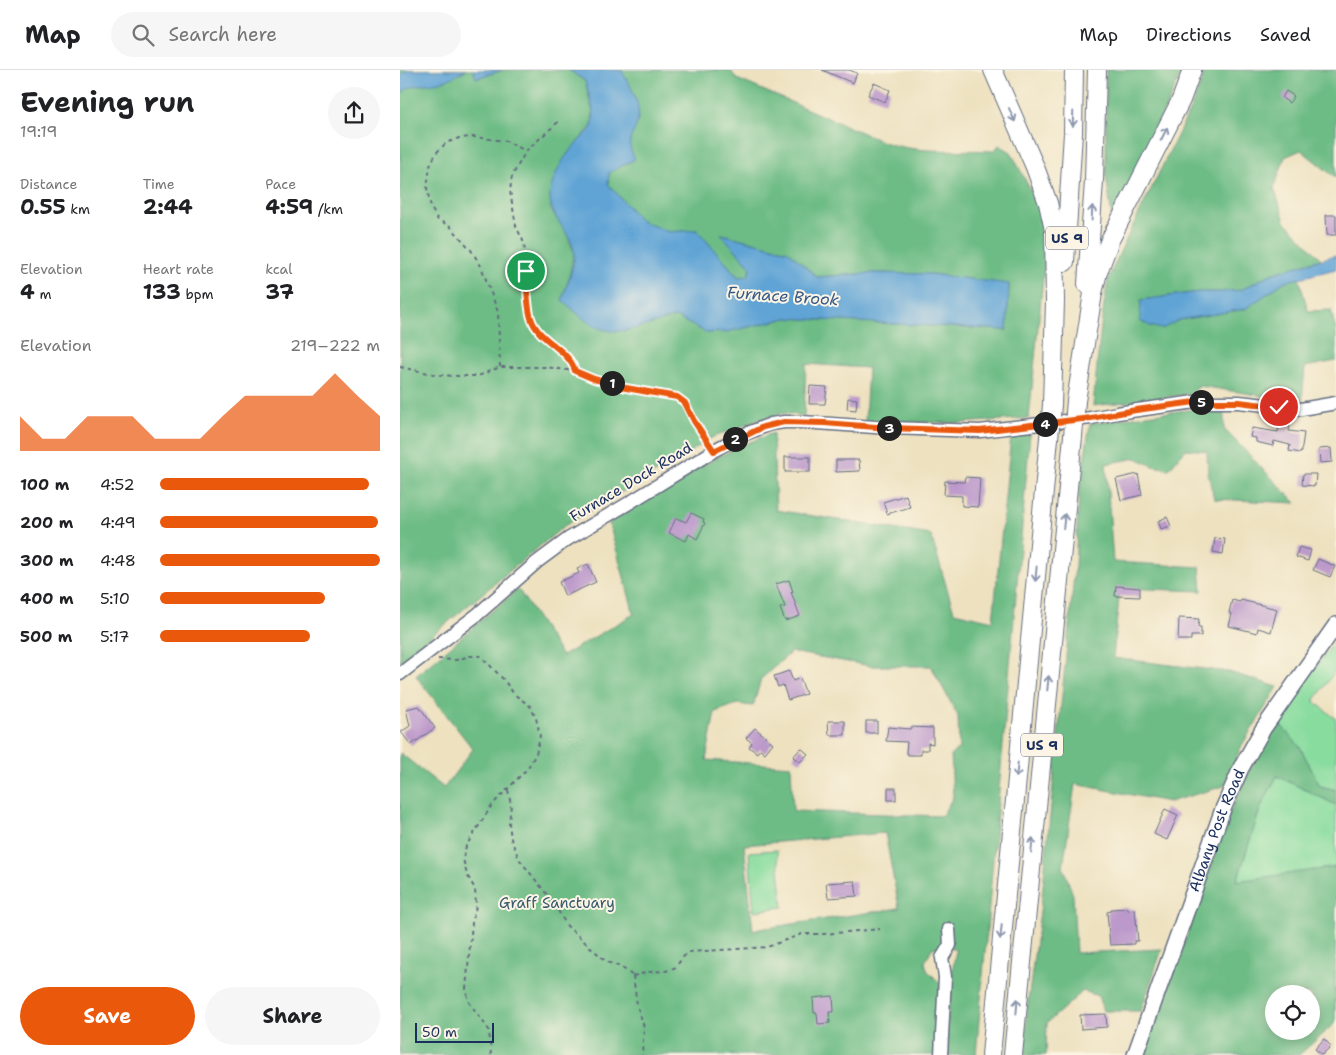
<!DOCTYPE html>
<html lang="en">
<head>
<meta charset="utf-8">
<style>
  :root { --surface:#fff; --page:#f6f6f6; --text:#202124; --muted:#757577; --line:#e0e0e0; --accent:#ea580c }
  body { margin:0; font-family:"Shantell Sans",sans-serif; background:var(--page); color:var(--text); height:100vh; display:flex; flex-direction:column; font-size:19px; white-space:nowrap }
  * { box-sizing:border-box; margin:0 }
  p { font-size:16px; color:var(--muted) }
  .icon { flex:none; width:28px; height:28px; fill:none; stroke:currentColor; stroke-width:2; stroke-linecap:round; stroke-linejoin:round }
  .map { position:relative; flex:1; overflow:hidden }
  .drawer { display:flex; flex-direction:column; background:var(--surface); width:400px }
  .drawer>* { flex:none }
  .tools { position:absolute; left:865px; top:915px; display:grid; gap:10px }
  .tools a { display:grid; place-items:center; width:55px; height:55px; border-radius:50%; background:var(--surface); box-shadow:0 2px 12px #0003; font-size:25px }
  .scale { position:absolute; left:15px; bottom:12px; width:79px; box-sizing:border-box; padding-left:5px; border:2px solid #1b2f5e; border-top:0; font-size:14px; line-height:18px; white-space:nowrap; color:#1b2f5e; -webkit-text-stroke:4px #fcf5e5; paint-order:stroke }
  .pin { position:absolute; display:grid; place-items:center; width:42px; height:42px; color:#fff; margin:-21px; border:2px solid #fff; border-radius:50%; box-shadow:0 1px 5px #0007 }
  .km { position:absolute; width:25px; height:25px; margin:-12px; border-radius:50%; background:#222; color:#fff; font-size:14px; line-height:25px; text-align:center }
  .round { display:grid; place-items:center; flex:none; width:52px; height:52px; border-radius:26px; background:var(--page) }
  .headline { display:flex; align-items:center; justify-content:space-between; height:85px; padding:0 20px }
  h1 { font-size:28px; font-weight:700; line-height:38px }
  .stats { display:grid; grid-template-columns:repeat(3,1fr); gap:8px; height:85px; padding:5px 20px }
  .stats div { display:grid; align-content:center }
  .stats b { font-size:21px; font-weight:700 }
  .stats small { font-size:14px; font-weight:400 }
  .stats p { font-size:14px }
  .chart { height:140px; padding:10px 20px }
  .chart p { display:flex; justify-content:space-between }
  .chart svg { width:100%; height:90px; margin-top:5px; fill:var(--accent); opacity:.7 }
  .cta { display:flex; gap:10px; margin-top:auto; padding:10px 20px }
  .cta a { flex:1; height:58px; border-radius:30px; background:var(--accent); color:#fff; font-size:20px; font-weight:700; line-height:58px; text-align:center }
  .cta a+a { background:var(--page); color:var(--text) }
  ul { padding:0 20px; list-style:none; font-size:16px }
  li { display:grid; grid-template-columns:80px 60px 1fr; align-items:center; height:38px }
  li i { height:12px; border-radius:6px; background:var(--accent) }
  header { display:flex; align-items:center; gap:30px; box-sizing:border-box; height:70px; padding:0 25px; background:var(--surface); border-bottom:1px solid var(--line) }
  header strong { font-size:24px }
  nav { display:flex; gap:28px; margin-inline-start:auto; font-size:18px }
  .search { width:350px; height:45px; background:var(--page); display:flex; align-items:center; gap:12px; box-sizing:border-box; padding:0 18px; border-radius:28px; color:var(--muted); font-size:19px }
  main { display:flex; flex:1; min-height:0 }
  .map>svg:first-child { display:block }
  .green { fill:#87dc9e; stroke:#51867e }
  .forest { fill:#6dbc85; stroke:#447672; fill-rule:evenodd }
  .water { fill:#60a4d5; stroke:#3e6a9a }
  .building { fill:#bc99cb }
  .lines { fill:none; stroke-linecap:round; stroke-linejoin:round }
  .minor-casing { stroke:#646d80; stroke-width:15 }
  .major-casing { stroke:#646d80; stroke-width:18 }
  .highway-casing { stroke:#646d80; stroke-width:20 }
  .path { stroke:#646d80; stroke-width:2; stroke-dasharray:4 4; stroke-linecap:butt }
  .minor { stroke:#fff; stroke-width:12 }
  .major { stroke:#fff; stroke-width:15 }
  .highway { stroke:#fff; stroke-width:18 }
  .highway-bridge-casing { stroke:#646d80; stroke-width:20; stroke-linecap:butt }
  .highway-bridge { stroke:#fff; stroke-width:18 }
  .oneway { stroke:#8d97ae }
  .route-casing { stroke:#fff; stroke-width:10 }
  .route { stroke:#ea580c; stroke-width:6 }
  .labels { text-anchor:middle; dominant-baseline:central; stroke-width:4; stroke-linejoin:round; paint-order:stroke }
  .shield { fill:#fcf5e5; stroke:#5e6a86; stroke-width:1 }
  .shield-label { font-size:14px; font-weight:bold; fill:#1b2f5e }
  .street-label { font-size:15px; fill:#1b2f5e; stroke:#fcf5e5 }
  .park-label { font-size:15px; fill:#365a6e; stroke:#fcf5e5 }
  .water-label { font-size:16px; font-style:italic; fill:#335888; stroke:#fcf5e5 }
</style>
</head>
<body>
<header>
<strong>Map</strong>
<div class="search"><svg class="icon" aria-label="search" viewBox="0 0 24 24"><circle cx="10" cy="10" r="6"/><path d="M15 15l6 6"/></svg>Search here</div>
<nav><a>Map</a><a>Directions</a><a>Saved</a></nav>
</header>
<main>
<section class="drawer">
<div class="headline"><div><h1>Evening run</h1><p>19:19</p></div><a class="round"><svg class="icon" aria-label="share" viewBox="0 0 24 24"><path d="M12 15V3M7 8l5-5 5 5M5 13v7h14v-7"/></svg></a></div>
<div class="stats">
<div><p>Distance</p><b>0.55<small> km</small></b></div>
<div><p>Time</p><b>2:44</b></div>
<div><p>Pace</p><b>4:59<small> /km</small></b></div>
</div>
<div class="stats">
<div><p>Elevation</p><b>4<small> m</small></b></div>
<div><p>Heart rate</p><b>133<small> bpm</small></b></div>
<div><p>kcal</p><b>37</b></div>
</div>
<div class="chart"><p><span>Elevation</span>219–222 m</p>
<svg viewBox="0 0 160 44" preserveAspectRatio="none"><path d="M0 44V27L10 38L20 38L30 27L40 27L50 27L60 38L70 38L80 38L90 27L100 17L110 17L120 17L130 17L140 6L150 17L160 27V44z"/></svg>
</div>
<ul>
<li><b>100 m</b>4:52<i style="width:95%"></i></li>
<li><b>200 m</b>4:49<i style="width:99%"></i></li>
<li><b>300 m</b>4:48<i style="width:100%"></i></li>
<li><b>400 m</b>5:10<i style="width:75%"></i></li>
<li><b>500 m</b>5:17<i style="width:68%"></i></li>
</ul>
<div class="cta"><a>Save</a><a>Share</a></div>
</section>
<div class="map">
<svg width="936" height="985" viewBox="0 0 936 985">
  <rect width="100%" height="100%" fill="#fcf5e5"/>
  <filter id="ink" filterUnits="userSpaceOnUse"><feTurbulence type="fractalNoise" baseFrequency=".02" numOctaves="2"/><feDisplacementMap in="SourceGraphic" scale="10" xChannelSelector="R" yChannelSelector="G"/><feConvolveMatrix kernelMatrix="1 2 1 2 8 2 1 2 1" color-interpolation-filters="sRGB"/></filter>
  <filter id="wash" filterUnits="userSpaceOnUse"><feTurbulence type="fractalNoise" baseFrequency=".0096" numOctaves="4" result="noise"/><feDisplacementMap in="SourceGraphic" scale="20" xChannelSelector="R" yChannelSelector="G"/><feGaussianBlur stdDeviation="1.12" result="paint"/><feColorMatrix in="noise" values="0 0 0 0 0 0 0 0 0 0 0 0 0 0 0 0 0 1.4 0 .05"/><feComposite in="paint" operator="in"/></filter>
  <g filter="url(#wash)">
    <rect width="100%" height="100%" fill="#ede1bf"/>
    <!-- green -->
    <g class="green">
      <polygon points="936,569 936,600 914,631 936,649 936,720 920,716 900,677 877,651"/>
      <polygon points="877,706 936,735 936,797 837,811 860,739"/>
      <polygon points="377,780 383,837 354,841 349,782"/>
    </g>
    <!-- forest -->
    <g class="forest">
      <path d="M0 0H73L77 8 103 0H169L185 11 193 43 192 56 168 83 150 125 151 140 165 160 174 182 169 208 162 230 267 249 276 247 307 263 327 262 387 248 607 260 609 215 530 204 473 203 417 207 388 181 322 164 351 197 348 206 338 207 297 160 269 162 241 151 208 114 209 103 226 93 229 79 230 68 238 48 236 31 221 0H330L337 9 486 73C522 84 557 79 594 81L599 75 611 82 636 131 645 163V188L629 348 562 353 465 351 468 298 406 294 404 346 384 343 364 348 313 367 287 384 164 456 0 592Z"/>
      <polygon points="706,0 782,0 771,27 712,147 706,106"/>
      <polygon points="804,0 936,0 936,108 901,80 885,87 874,118 885,151 921,189 871,204 841,220 821,222 799,222 742,230 762,258 779,250 845,239 884,212 899,208 908,241 931,240 936,261 936,291 905,297 902,332 800,316 790,324 693,336 701,255 708,209 721,180 790,40 802,11"/>
      <path d="M824 337V359L896 433 814 429 808 404 807 381 786 379 769 399 753 396 736 388 706 394 713 492 800 497 802 521 720 518 713 588 829 602 878 617 842 675 824 716 769 732 675 714 663 797 673 825 676 883 762 879 741 941H703L698 926 683 921 647 953 646 985H625L627 939 642 826 675 496 679 424 690 354C735 346 779 340 824 337Z"/>
      <path d="M373 363 376 440 531 465 554 542 593 551 611 366 630 364 576 985H545L551 908 556 880 546 876 532 878 525 892 527 900 540 913 535 985H0V683L44 718 73 679 16 606 118 519 162 586 234 544 209 453C261 420 314 384 373 363ZM391 582 471 596H531L558 646 559 678 551 685 553 727 542 746 393 741 391 696 306 690 315 642 337 634 353 636 361 609ZM485 763 499 838 353 860 344 775Z"/>
      <path d="M877 651 900 677 920 716 936 720V735L877 706 860 739 837 811 936 797 935 953 899 985H743L801 827 829 744 858 682ZM874 924H911V961H874Z"/>
    </g>
    <!-- water -->
    <g class="water">
      <path d="M7 0H66C58 4 49 10 40 12 27 15 9 13 0 25V6Z"/>
      <polygon points="73,0 103,0 76,8"/>
      <path d="M169 0H221C229 13 241 33 238 48 235 68 223 66 235 89L209 103 208 114 241 151 269 162 297 160 338 207 348 206 351 197 321 164 388 181 417 207 473 203 530 204 609 214 607 260 387 248 327 262 307 263 276 247C251 253 218 270 193 255 182 249 172 238 162 230 166 218 175 195 174 182 172 162 149 148 150 126 151 107 164 86 177 73 181 68 190 62 192 56 197 43 188 23 185 11Z"/>
      <polygon points="936,185 936,199 884,212 845,239 779,250 762,259 750,256 740,251 741,230 799,222 821,222 841,220 871,204"/>
    </g>
    <g id="blocks">
      <!-- building -->
      <g class="building">
        <polygon points="422,0 449,0 457,3 453,13"/>
        <polygon points="474,13 490,20 485,32 468,25"/>
        <polygon points="886,21 894,26 889,33 882,28"/>
        <polygon points="926,145 936,145 936,165 927,165"/>
        <polygon points="410,316 427,317 425,334 409,334"/>
        <polygon points="448,328 457,329 456,340 447,339"/>
        <polygon points="881,345 891,346 889,361 904,363 901,383 889,381 890,375 874,371 873,376 856,372 856,368 850,367 852,358 878,362"/>
        <polygon points="931,378 932,392 920,393 919,379"/>
        <rect x="385" y="387" width="25" height="15"/>
        <polygon points="436,390 459,390 460,401 436,402"/>
        <polygon points="738,404 742,425 721,430 716,409"/>
        <polygon points="903,404 916,404 915,416 902,415"/>
        <polygon points="565,407 580,408 578,437 562,436 562,426 544,425 545,411 564,412"/>
        <polygon points="506,425 510,437 487,444 483,432"/>
        <polygon points="291,443 304,449 303,452 305,453 297,469 289,464 286,471 269,463 276,448 286,452"/>
        <polygon points="767,447 771,456 761,459 758,451"/>
        <polygon points="815,468 825,469 823,484 813,482"/>
        <polygon points="899,477 911,480 908,491 896,487"/>
        <polygon points="918,489 935,496 930,507 913,500"/>
        <polygon points="188,494 196,512 165,526 159,512 179,503 177,499"/>
        <polygon points="389,510 393,522 391,522 400,546 385,551 380,538 385,537 376,514"/>
        <polygon points="716,516 740,518 740,527 715,526"/>
        <polygon points="832,530 840,532 841,530 877,539 871,562 858,558 857,563 829,556 832,544 829,543"/>
        <polygon points="779,548 799,549 798,557 801,557 801,566 791,566 791,570 778,570"/>
        <polygon points="389,601 393,611 400,608 406,624 388,630 383,615 378,617 374,606"/>
        <polygon points="19,636 35,658 11,675 1,662 10,656 6,639"/>
        <polygon points="428,651 445,651 445,665 429,665"/>
        <rect x="466" y="651" width="11" height="12"/>
        <polygon points="488,657 510,659 511,657 533,658 533,674 528,673 528,680 521,680 521,685 508,685 506,682 507,672 486,671"/>
        <polygon points="355,658 373,673 365,683 360,679 357,683 349,677 352,673 346,668"/>
        <polygon points="401,678 408,684 400,692 393,687"/>
        <rect x="488" y="718" width="8" height="12"/>
        <polygon points="765,739 778,745 767,770 754,764"/>
        <polygon points="455,811 457,826 428,828 426,813"/>
        <polygon points="728,838 728,840 735,839 738,871 734,871 734,874 710,875 707,842 711,841 711,839"/>
        <polygon points="433,926 434,942 429,942 430,953 418,954 417,943 414,943 413,928"/>
        <polygon points="706,944 707,957 681,959 680,945"/>
        <polygon points="924,969 931,976 922,985 915,979"/>
      </g>
    </g>
  </g>
  <g filter="url(#ink)">
    <use href="#blocks" fill-opacity="0" stroke="#646d80" stroke-width="1"/>
    <g class="lines">
      <!-- minor casing -->
      <g class="minor-casing">
        <g id="minor">
          <polyline points="0,604 78,544 137,492 168,469 229,433 320,377 345,364 371,354 384,352 402,352 489,358 580,361 691,348 717,343 795,332 839,332 901,339 936,333"/>
          <polyline points="541,985 545,907 542,888 550,875 549,859"/>
        </g>
      </g>
      <!-- major casing -->
      <g class="major-casing">
        <g id="major">
          <path id="s1" d="M735 985 823 739 841 698 863 659 936 555"/>
        </g>
      </g>
      <!-- highway casing -->
      <g class="highway-casing">
        <g id="highway">
          <polyline points="593,0 635,97 648,133 654,160 655,231 652,335"/>
          <polyline points="665,192 673,63 674,0"/>
          <polyline points="687,214 694,111 697,0"/>
          <polyline points="676,331 693,223 698,202 710,170 781,30 792,0"/>
          <polyline points="591,985 649,368"/>
          <polyline points="613,985 673,366"/>
        </g>
      </g>
      <!-- path -->
      <g class="path">
        <polyline points="158,52 126,81 112,106 110,121 116,156 124,173 131,248 141,264 173,292 175,301"/>
        <polyline points="0,297 38,305 58,306 78,306 100,297 145,297 175,301 194,309 226,318 277,327 285,333 294,351 307,370"/>
        <polyline points="100,297 98,242 81,196 71,180 50,156 38,150 31,138 27,118 30,96 36,83 46,73 59,68 73,67 106,71 126,81"/>
        <polyline points="38,589 56,590 70,586 81,586 104,610 114,624 130,636 136,648 140,666 136,684 127,699 92,735 66,776 63,789 67,805 75,819 76,836 72,853 66,919 69,932 89,960 91,985"/>
        <polyline points="108,720 111,735 109,753 111,769 119,789 153,832 167,856 207,892 221,897 233,906"/>
        <polyline points="233,906 249,902 266,901 276,897 282,888 289,882 367,877 402,864 424,864 480,859"/>
        <polyline points="233,906 237,935 244,957 242,985"/>
      </g>
      <!-- minor -->
      <use href="#minor" class="minor"/>
      <!-- major -->
      <use href="#major" class="major"/>
      <!-- highway -->
      <use href="#highway" class="highway"/>
      <!-- highway-bridge casing -->
      <g class="highway-bridge-casing">
        <g id="highway-bridge">
          <polyline points="673,366 676,331"/>
          <polyline points="649,368 652,335"/>
        </g>
      </g>
      <!-- highway-bridge -->
      <use href="#highway-bridge" class="highway-bridge"/>
    </g>
    <!-- one-way arrows -->
    <defs><path id="oneway-shaft" d="M-6 0H5M1.5-3L5.5 0L1.5 3" fill="none" stroke-width="1.6" stroke-linecap="round" stroke-linejoin="round" transform="scale(1.25)"/></defs>
    <g class="oneway">
      <use href="#oneway-shaft" transform="translate(612 45) rotate(66)"/>
      <use href="#oneway-shaft" transform="translate(673 49) rotate(92)"/>
      <use href="#oneway-shaft" transform="translate(764 64) rotate(-63)"/>
      <use href="#oneway-shaft" transform="translate(692 143) rotate(-87)"/>
      <use href="#oneway-shaft" transform="translate(664 451) rotate(-84)"/>
      <use href="#oneway-shaft" transform="translate(636 504) rotate(95)"/>
      <use href="#oneway-shaft" transform="translate(648 613) rotate(-84)"/>
      <use href="#oneway-shaft" transform="translate(617 700) rotate(96)"/>
      <use href="#oneway-shaft" transform="translate(632 775) rotate(-84)"/>
      <use href="#oneway-shaft" transform="translate(601 862) rotate(96)"/>
      <use href="#oneway-shaft" transform="translate(617 936) rotate(-85)"/>
    </g>
  </g>
  <g class="lines" filter="url(#ink)">
    <!-- route casing -->
    <g class="route-casing">
      <path id="route" d="M126 201C127 214 127 236 131 248 138 271 169 279 175 301L194 309 226 318 277 327 285 333 294 351 314 381 363 357 384 352 424 353 489 358 580 361 691 348 736 340 795 332H839L879 337"/>
    </g>
    <!-- route -->
    <use href="#route" class="route"/>
  </g>
  <g class="labels">
    <!-- shield labels -->
    <g class="shield">
      <rect x="646" y="156.5" width="42" height="23" rx="4"/>
      <rect x="621" y="663.5" width="42" height="23" rx="4"/>
    </g>
    <g class="shield-label">
      <text x="667" y="168">US 9</text>
      <text x="642" y="675">US 9</text>
    </g>
    <!-- street labels -->
    <g class="street-label">
      <text transform="translate(231 412) rotate(-31)">Furnace Dock Road</text>
      <text stroke="none"><textPath href="#s1" startOffset="239">Albany Post Road</textPath></text>
    </g>
    <!-- park labels -->
    <g class="park-label">
      <text x="157" y="833">Graff Sanctuary</text>
    </g>
    <!-- water labels -->
    <g class="water-label">
      <text transform="translate(383 226) rotate(4)">Furnace Brook</text>
    </g>
  </g>
</svg>
<div class="tools">
<a><svg class="icon" aria-label="locate" viewBox="0 0 24 24"><circle cx="12" cy="12" r="6"/><path d="M12 2v4M12 18v4M2 12h4M18 12h4"/></svg></a>
</div>
<div class="scale">50 m</div>
<div class="pin" style="left:126px;top:201px;background:#1e9e55"><svg class="icon" aria-label="arrive" viewBox="0 0 24 24"><path d="M6 21V4h12l-3 4 3 4H6"/></svg></div>
<div class="pin" style="left:879px;top:337px;background:#d93025"><svg class="icon" aria-label="check" viewBox="0 0 24 24"><path d="M5 12l5 5 9-10"/></svg></div>
<b class="km" style="left:212px;top:313px">1</b>
<b class="km" style="left:335px;top:369px">2</b>
<b class="km" style="left:489px;top:358px">3</b>
<b class="km" style="left:645px;top:354px">4</b>
<b class="km" style="left:801px;top:332px">5</b>
</div>
</main>
</body>
</html>
